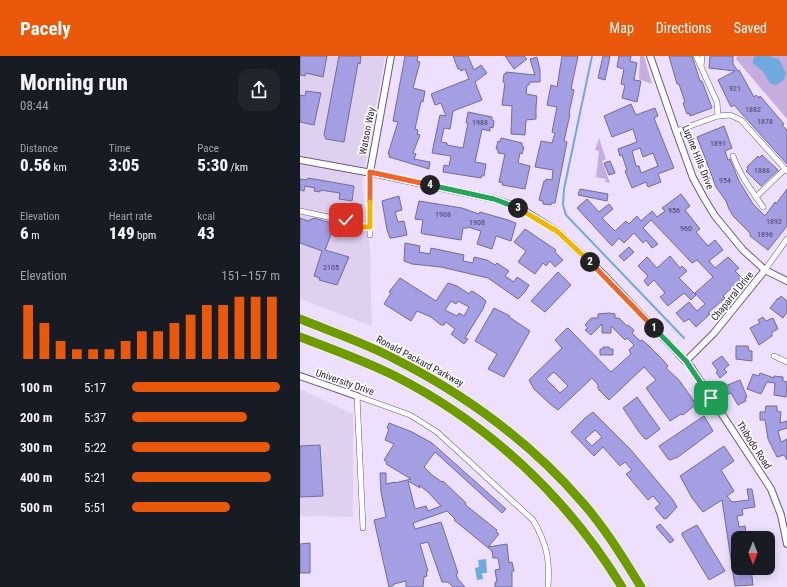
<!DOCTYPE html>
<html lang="en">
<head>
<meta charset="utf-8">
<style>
  :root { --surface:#171b24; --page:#20242c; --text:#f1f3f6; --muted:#9ea1a6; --accent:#ea580c }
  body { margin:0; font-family:"Roboto Condensed",sans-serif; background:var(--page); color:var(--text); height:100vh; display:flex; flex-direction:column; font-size:15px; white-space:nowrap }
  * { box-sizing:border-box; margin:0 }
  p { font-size:13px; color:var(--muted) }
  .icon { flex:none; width:22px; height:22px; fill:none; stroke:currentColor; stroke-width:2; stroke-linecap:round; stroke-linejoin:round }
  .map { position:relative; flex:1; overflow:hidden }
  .side { display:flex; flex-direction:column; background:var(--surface); width:300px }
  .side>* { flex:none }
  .needle { width:26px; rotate:180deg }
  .controls { position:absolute; left:431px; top:475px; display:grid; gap:8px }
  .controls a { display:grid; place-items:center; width:44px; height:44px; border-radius:8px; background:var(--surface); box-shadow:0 2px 10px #0003; font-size:20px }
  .pin { position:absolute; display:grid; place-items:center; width:34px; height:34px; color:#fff; margin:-17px; border-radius:8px; box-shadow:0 2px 6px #0006 }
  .km { position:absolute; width:20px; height:20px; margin:-10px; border-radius:50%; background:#222; color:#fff; font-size:11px; line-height:20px; text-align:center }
  .round { display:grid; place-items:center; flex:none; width:42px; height:42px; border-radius:12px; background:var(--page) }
  .head { display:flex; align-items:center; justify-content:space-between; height:68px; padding:0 20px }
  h1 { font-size:22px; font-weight:800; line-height:30px }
  .stats { display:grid; grid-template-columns:repeat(3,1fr); gap:6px; height:68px; padding:4px 20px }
  .stats div { display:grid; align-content:center }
  .stats b { font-size:17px; font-weight:800 }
  .stats small { font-size:11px; font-weight:400 }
  .stats p { font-size:11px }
  .chart { height:112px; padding:8px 20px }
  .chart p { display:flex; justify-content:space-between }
  .chart svg { width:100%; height:72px; margin-top:4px; stroke:var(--accent); stroke-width:6 }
  ul { padding:0 20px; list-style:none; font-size:13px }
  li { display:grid; grid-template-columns:64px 48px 1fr; align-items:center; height:30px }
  li i { height:10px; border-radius:5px; background:var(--accent) }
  header { display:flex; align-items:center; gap:24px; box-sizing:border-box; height:56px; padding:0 20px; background:var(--accent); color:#fff }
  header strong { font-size:19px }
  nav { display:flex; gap:22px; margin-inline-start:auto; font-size:14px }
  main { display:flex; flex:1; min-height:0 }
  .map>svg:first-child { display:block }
  .built { fill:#e0d0f0 }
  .green { fill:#c6adde }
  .water { fill:#70a9df }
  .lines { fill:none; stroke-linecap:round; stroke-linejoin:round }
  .stream { stroke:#70a9df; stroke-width:2 }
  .building { fill:#a49ee2; stroke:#706c9b; fill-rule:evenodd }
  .minor-casing { stroke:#6d5781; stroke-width:6 }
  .tertiary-casing { stroke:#6d5781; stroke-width:8 }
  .motorway-casing { stroke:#fff; stroke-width:10 }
  .minor { stroke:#fff; stroke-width:5 }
  .tertiary { stroke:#fff; stroke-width:6 }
  .motorway { stroke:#6d9b00; stroke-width:9 }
  .split-1-casing { stroke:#fff; stroke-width:8 }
  .split-2-casing { stroke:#fff; stroke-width:8 }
  .split-3-casing { stroke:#fff; stroke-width:8 }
  .split-4-casing { stroke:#fff; stroke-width:8 }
  .split-5-casing { stroke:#fff; stroke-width:8 }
  .split-6-casing { stroke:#fff; stroke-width:8 }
  .split-1 { stroke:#22a559; stroke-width:5 }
  .split-2 { stroke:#f0652b; stroke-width:5 }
  .split-3 { stroke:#f5b400; stroke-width:5 }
  .split-4 { stroke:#22a559; stroke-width:5 }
  .split-5 { stroke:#f0652b; stroke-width:5 }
  .split-6 { stroke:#f5b400; stroke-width:5 }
  .labels { text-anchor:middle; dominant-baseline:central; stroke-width:3.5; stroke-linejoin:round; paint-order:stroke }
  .number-label { font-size:8px; fill:#4c4262 }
  .street-label { font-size:10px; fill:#2e2437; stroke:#fff }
</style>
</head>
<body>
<header>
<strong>Pacely</strong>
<nav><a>Map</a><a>Directions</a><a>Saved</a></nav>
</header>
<main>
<section class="side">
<div class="head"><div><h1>Morning run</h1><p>08:44</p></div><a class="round"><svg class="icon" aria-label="share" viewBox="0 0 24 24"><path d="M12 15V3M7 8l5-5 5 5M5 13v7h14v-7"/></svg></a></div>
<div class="stats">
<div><p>Distance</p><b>0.56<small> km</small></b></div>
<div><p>Time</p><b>3:05</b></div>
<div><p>Pace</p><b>5:30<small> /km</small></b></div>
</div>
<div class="stats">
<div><p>Elevation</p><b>6<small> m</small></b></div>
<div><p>Heart rate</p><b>149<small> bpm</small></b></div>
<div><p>kcal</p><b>43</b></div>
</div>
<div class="chart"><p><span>Elevation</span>151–157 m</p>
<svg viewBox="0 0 160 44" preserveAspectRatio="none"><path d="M5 44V11M15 44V22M25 44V33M35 44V38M45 44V38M55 44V38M65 44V33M75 44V27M85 44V27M95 44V22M105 44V17M115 44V11M125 44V11M135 44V6M145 44V6M155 44V6"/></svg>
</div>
<ul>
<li><b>100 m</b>5:17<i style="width:100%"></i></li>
<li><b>200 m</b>5:37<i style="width:78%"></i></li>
<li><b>300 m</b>5:22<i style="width:93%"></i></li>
<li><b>400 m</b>5:21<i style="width:94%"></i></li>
<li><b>500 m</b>5:51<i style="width:66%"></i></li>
</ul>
</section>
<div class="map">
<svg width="487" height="531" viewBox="0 0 487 531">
  <rect width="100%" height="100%" fill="#eee0fd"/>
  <!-- built -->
  <g class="built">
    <polygon points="0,0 85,0 62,126 70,193 72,270 0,243"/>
    <polygon points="0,333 53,358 53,461 0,460"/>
  </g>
  <!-- green -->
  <g class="green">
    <polygon points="340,0 344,0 352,28 339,23"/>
    <polygon points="437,0 487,0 487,63 436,3"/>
    <polygon points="299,82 306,103 302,105 310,127 305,126 306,123 296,121 299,95 295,94"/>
  </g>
  <!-- water -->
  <g class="water">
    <path d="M455 0H470L479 3 486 17 484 24 476 29C466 28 468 20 462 15 459 12 456 10 453 8V3Z"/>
    <polygon points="186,503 187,517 182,517 183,523 177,524 175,512 179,511 178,504"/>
  </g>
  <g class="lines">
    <!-- stream -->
    <polyline class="stream" points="292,0 264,133 263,149 266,159 384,282"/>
  </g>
  <!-- building -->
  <g class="building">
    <polygon points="0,0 27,0 23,21 6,17 5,20 0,19"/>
    <polygon points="39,0 61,0 60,8 58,7 44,86 26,83 24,79"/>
    <polygon points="105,0 118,0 117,5 120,6 113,32 125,35 123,46 121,45 115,73 118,74 117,78 120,79 113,97 116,98 114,103 130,106 129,113 89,101 90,98 88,98 98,66 93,65"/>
    <polygon points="153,0 168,0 174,14 181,9 187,17 175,26 182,44 153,55 150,73 144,72 141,86 147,87 147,89 163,92 168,67 166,67 168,56 192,61 192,64 194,65 193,72 190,71 190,75 182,73 175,106 186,108 184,120 181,120 181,122 143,116 144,109 149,110 151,100 132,97 140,59 146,60 141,47 135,49 131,38 169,23 165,13 161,15 160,13 158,13"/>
    <polygon points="205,0 224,0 227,3 214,13"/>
    <polygon points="262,0 278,0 271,33 274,34 269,57 270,58 264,85 267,86 255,147 251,147 251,149 243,148 243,145 239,144 244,125 246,125 246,123 252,124 253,114 235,111 241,85 252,87 255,77 252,76 257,51 247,49 251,29 257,31"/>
    <polygon points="303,0 310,0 305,24 298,22"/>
    <polygon points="319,0 331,0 330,5 337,7 334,24 341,25 337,46 322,42 325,29 321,28 324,13 317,11"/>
    <polygon points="369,0 392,0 400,25 402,25 412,52 390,60 389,57 387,58 383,47 385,46 379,28 377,28"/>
    <polygon points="410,0 433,0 433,8 438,15 439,14 454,41 456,39 459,42 460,40 484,68 482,69 487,74 487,108 434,49 431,51 418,24 435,15 409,12"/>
    <polygon points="237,1 240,14 240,26 230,26 229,29 227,29 226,38 237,40 236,51 236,63 226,64 225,79 211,78 212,50 202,49 205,27 203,26 204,18 206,18 206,16 235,19 230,3"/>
    <polygon points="6,35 21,37 14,69 0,66 0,39 5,40"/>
    <path d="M331 48 336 59 355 52 358 60 354 62 374 112 358 118 361 126 348 131 346 126 332 132 325 115 327 114 322 99 320 100 318 93 337 86 333 73 312 81 304 60ZM340 92 343 101 353 97 358 110 341 117 339 110H336L332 95Z"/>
    <polygon points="424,70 432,92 425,95 428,104 430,103 439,125 453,148 465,160 475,146 476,148 487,133 487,170 468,194 450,180 450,177 433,160 429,153 426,145 416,131 397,81"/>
    <polygon points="201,82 222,87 222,90 224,91 222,98 220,97 218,107 230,110 225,133 202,129 203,127 199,126 205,98 198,97 198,94 196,93 198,85 200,86"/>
    <polygon points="462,99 478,114 461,130 446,115 448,113 447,111 458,100 459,102"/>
    <polygon points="310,105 315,117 309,119 304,107"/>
    <polygon points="8,122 54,130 52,145 39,143 40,137 20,134 20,136 14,135 15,132 5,130 4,135 0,134 0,123 7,124"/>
    <polygon points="280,133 308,138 307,145 278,139"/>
    <polygon points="381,138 390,150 385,154 400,173 396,176 408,190 415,184 423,194 409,205 415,212 428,201 439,212 435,215 442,222 423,240 425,242 408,257 410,258 396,271 389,263 384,266 376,257 389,246 397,255 405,248 395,237 413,221 397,204 392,207 351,164 343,172 358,188 352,192 346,184 343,187 334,177 324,187 319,182 312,190 277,152 287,143 299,156 309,148 313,153 302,162 315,175 326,165 329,168 337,160 341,165 352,155 357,161 365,155 362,152"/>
    <polygon points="99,140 102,154 95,156 98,166 104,165 107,179 92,182 90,182 87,174 82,145"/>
    <polygon points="119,145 162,152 179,158 180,156 208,164 216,167 211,185 196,180 192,193 177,188 181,175 168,171 168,172 163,172 161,184 124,178 121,177 123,164 115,163"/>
    <polygon points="54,147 62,149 60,158 51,156"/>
    <polygon points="0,162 8,165 14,162 35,168 25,194 49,201 37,229 19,224 20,222 14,220 22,195 0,187"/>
    <polygon points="225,173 256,194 255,196 263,204 255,211 250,205 246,210 243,207 235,218 218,206 226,195 214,186"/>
    <polygon points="105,187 120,190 119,196 130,198 131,192 164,199 163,205 173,207 174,201 187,204 195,209 197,207 209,215 205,220 214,226 217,221 229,229 225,236 218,243 188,222 141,211 112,208 104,205"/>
    <polygon points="329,191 334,196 324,205 319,200"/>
    <polygon points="370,200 380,212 382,210 387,215 379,222 396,239 391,244 384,237 368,250 360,241 365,237 354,224 348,230 344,225 348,220 338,210 347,201 357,212"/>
    <polygon points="258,216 271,229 245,256 231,245"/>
    <path d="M100 222 136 245 148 227 157 230 169 238 171 235 174 236 184 243 186 245 183 253 165 282 168 283 164 288 151 278 155 273 146 266 144 269H141L131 261 117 255 111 265 84 248 91 237 89 236ZM151 245 156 248 158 245 169 251 164 260 159 257 157 260 145 254Z"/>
    <polygon points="481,240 487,245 487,256 483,262 470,252 478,242 479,243"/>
    <polygon points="194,252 210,260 209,261 230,275 204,321 188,313 197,298 175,285"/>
    <path d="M309 257 315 258V262H319L327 270 328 269 334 274 332 277 340 285 342 284 348 289 363 304 368 310 366 312 379 324 391 341 396 348 394 350 383 359 381 358 370 365 346 332 356 324 344 311 309 344 298 333V329L292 322 258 354 250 348 234 333 229 324 262 292 255 284 266 273 268 272 311 316 331 298 329 294 334 289 327 282 325 284 311 270V277H302V268L291 279 285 274 288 272 285 269 291 262H298V258ZM254 316 268 330 260 337 246 323Z"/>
    <polygon points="463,261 466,265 473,262 478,273 472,276 472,280 459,289 450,272 460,267 458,264"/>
    <polygon points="436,290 448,290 449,295 452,295 452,305 436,303"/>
    <polygon points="303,291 309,291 310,293 313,293 313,299 300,299 300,293 303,293"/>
    <polygon points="422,300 429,309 424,313 427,316 420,322 416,316 418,315 412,307"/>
    <polygon points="460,317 474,322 474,320 483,321 483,325 487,326 486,341 474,339 475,327 467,326 461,338 447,333 453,318 459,320"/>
    <polygon points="440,324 447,341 445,342 446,345 438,349 431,337 428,338 425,330"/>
    <polygon points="337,341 360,373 347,383 345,383 339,376 323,352"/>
    <polygon points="466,350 477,350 477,355 481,356 480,367 487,365 487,372 478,375 481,386 487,383 487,404 484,399 477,401 468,383 465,364 460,364 460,356 465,356"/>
    <path d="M293 356 331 394 373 444 377 451 367 462 364 463 355 452 360 448 353 440 348 444 326 418 332 414 325 406 320 410 303 391 294 400 271 376 285 362ZM295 374 302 381 292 390 285 383Z"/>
    <polygon points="404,360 413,375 378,401 370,404 368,403 359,390"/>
    <path d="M89 367 112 376 132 387 206 453 202 457 135 396 124 411 132 419 142 426 143 425 166 447 165 448 168 451 197 474 196 476 199 478 188 491 207 488 209 507 212 506 214 515H212V531H195V526H197L195 514 200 513 198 502H193L192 495 154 464 155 463 147 455 113 467 115 473 141 466 158 517 156 518 158 523 165 531H153L148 526H142L128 486 120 488 128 515H126L127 520 124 521 123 531H106V525L94 528V529L89 531 74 464 86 461 81 436 80 417H86V428L95 426V427L111 423 86 408 87 406 84 404 94 388 85 384 89 373 87 372ZM108 425 120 432 119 429 128 436 141 450 128 455 126 450 115 453Z"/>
    <polygon points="20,389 23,440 0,441 0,390"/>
    <polygon points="424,390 434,405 421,414 434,435 427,440 432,446 449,444 447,433 452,433 455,451 442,453 443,459 437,460 439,471 445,470 447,482 438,482 438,512 451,512 453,529 435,530 422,444 403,456 392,442 380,420"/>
    <polygon points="360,468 374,484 370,487 356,471"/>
    <polygon points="397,469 425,515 409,524 382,479 382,477"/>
    <polygon points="10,487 10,517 0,517 0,488"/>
  </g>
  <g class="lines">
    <!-- minor casing -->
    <g class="minor-casing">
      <g id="minor">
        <polyline points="396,0 417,46 418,60"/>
        <polyline points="401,11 402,0"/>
        <polyline points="376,75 418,60 430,59 441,64 487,115"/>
        <path d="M433 100C440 119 451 134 463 151"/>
        <polyline points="456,141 485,113"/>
        <polyline points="0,155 51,166 61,171 69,171"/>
        <polyline points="70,179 70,116"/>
        <polyline points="465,214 487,183"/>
        <polyline points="474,300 487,306"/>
        <path d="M63 472 57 340 110 359 137 376 233 464C247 488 250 504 248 531"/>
      </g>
    </g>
    <!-- tertiary casing -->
    <g class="tertiary-casing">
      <g id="tertiary">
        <polyline points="350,0 376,75 393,122 404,142 415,160 443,194 465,214 487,225"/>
        <polyline points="0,104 77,118 194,143 220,152 258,176 303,218 391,311 471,433 481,459 487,488"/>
        <polyline points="70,116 91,0"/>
        <polyline points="386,305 414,277 465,214"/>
        <polyline points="0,320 57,340"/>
      </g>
    </g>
    <!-- motorway casing -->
    <g class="motorway-casing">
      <g id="motorway">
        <path d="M0 263C32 276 65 287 95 303 166 339 230 386 282 446 305 472 323 502 341 531"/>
        <path d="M0 281C32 293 65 305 95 320 189 368 267 441 322 531"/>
      </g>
    </g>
    <!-- minor -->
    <use href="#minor" class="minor"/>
    <!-- tertiary -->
    <use href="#tertiary" class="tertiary"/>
    <!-- motorway -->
    <use href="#motorway" class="motorway"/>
  </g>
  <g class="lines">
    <!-- split-1 casing -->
    <g class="split-1-casing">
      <polyline id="split-1" points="354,272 386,305 411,342"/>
    </g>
    <!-- split-2 casing -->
    <g class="split-2-casing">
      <polyline id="split-2" points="290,206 354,272"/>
    </g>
    <!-- split-3 casing -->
    <g class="split-3-casing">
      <polyline id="split-3" points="218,152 258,176 290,206"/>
    </g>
    <!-- split-4 casing -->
    <g class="split-4-casing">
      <polyline id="split-4" points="130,129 194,143 218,152"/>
    </g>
    <!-- split-5 casing -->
    <g class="split-5-casing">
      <polyline id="split-5" points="70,146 70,116 130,129"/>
    </g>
    <!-- split-6 casing -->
    <g class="split-6-casing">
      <polyline id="split-6" points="46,164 61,171 70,171 70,146"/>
    </g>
    <!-- split-1 -->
    <use href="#split-1" class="split-1"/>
    <!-- split-2 -->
    <use href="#split-2" class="split-2"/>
    <!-- split-3 -->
    <use href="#split-3" class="split-3"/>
    <!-- split-4 -->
    <use href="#split-4" class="split-4"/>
    <!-- split-5 -->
    <use href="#split-5" class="split-5"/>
    <!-- split-6 -->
    <use href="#split-6" class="split-6"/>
  </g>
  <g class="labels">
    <!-- number labels -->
    <g class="number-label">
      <text x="435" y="32">921</text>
      <text x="453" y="53">1882</text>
      <text x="465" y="65">1878</text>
      <text x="180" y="66">1988</text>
      <text x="418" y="87">1891</text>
      <text x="462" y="114">1886</text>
      <text x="425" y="124">954</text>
      <text x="374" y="154">956</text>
      <text x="143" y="158">1908</text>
      <text x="474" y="165">1892</text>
      <text x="177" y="166">1908</text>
      <text x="386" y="172">960</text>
      <text x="465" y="178">1896</text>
      <text x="31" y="211">2105</text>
    </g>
    <!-- street labels -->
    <g class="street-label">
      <text transform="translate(67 75) rotate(-79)">Watson Way</text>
      <text transform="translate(398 101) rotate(68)">Lupine Hills Drive</text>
      <text transform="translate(432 240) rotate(-51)">Chaparral Drive</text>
      <text transform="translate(120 305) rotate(28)">Ronald Packard Parkway</text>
      <text transform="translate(45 326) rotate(19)">University Drive</text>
      <text transform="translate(454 389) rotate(57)">Thibodo Road</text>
    </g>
  </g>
</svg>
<div class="controls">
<a><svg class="needle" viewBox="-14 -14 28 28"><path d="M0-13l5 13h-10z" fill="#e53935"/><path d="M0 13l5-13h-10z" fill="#9ea1a6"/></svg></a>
</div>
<div class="pin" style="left:411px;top:342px;background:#1e9e55"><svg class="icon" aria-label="arrive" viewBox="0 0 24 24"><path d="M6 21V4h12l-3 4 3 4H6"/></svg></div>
<div class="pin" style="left:46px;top:164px;background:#d93025"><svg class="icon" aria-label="check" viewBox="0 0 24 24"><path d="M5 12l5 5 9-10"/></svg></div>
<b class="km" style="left:354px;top:272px">1</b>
<b class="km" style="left:290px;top:206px">2</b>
<b class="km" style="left:218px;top:152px">3</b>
<b class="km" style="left:130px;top:129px">4</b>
</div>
</main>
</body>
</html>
